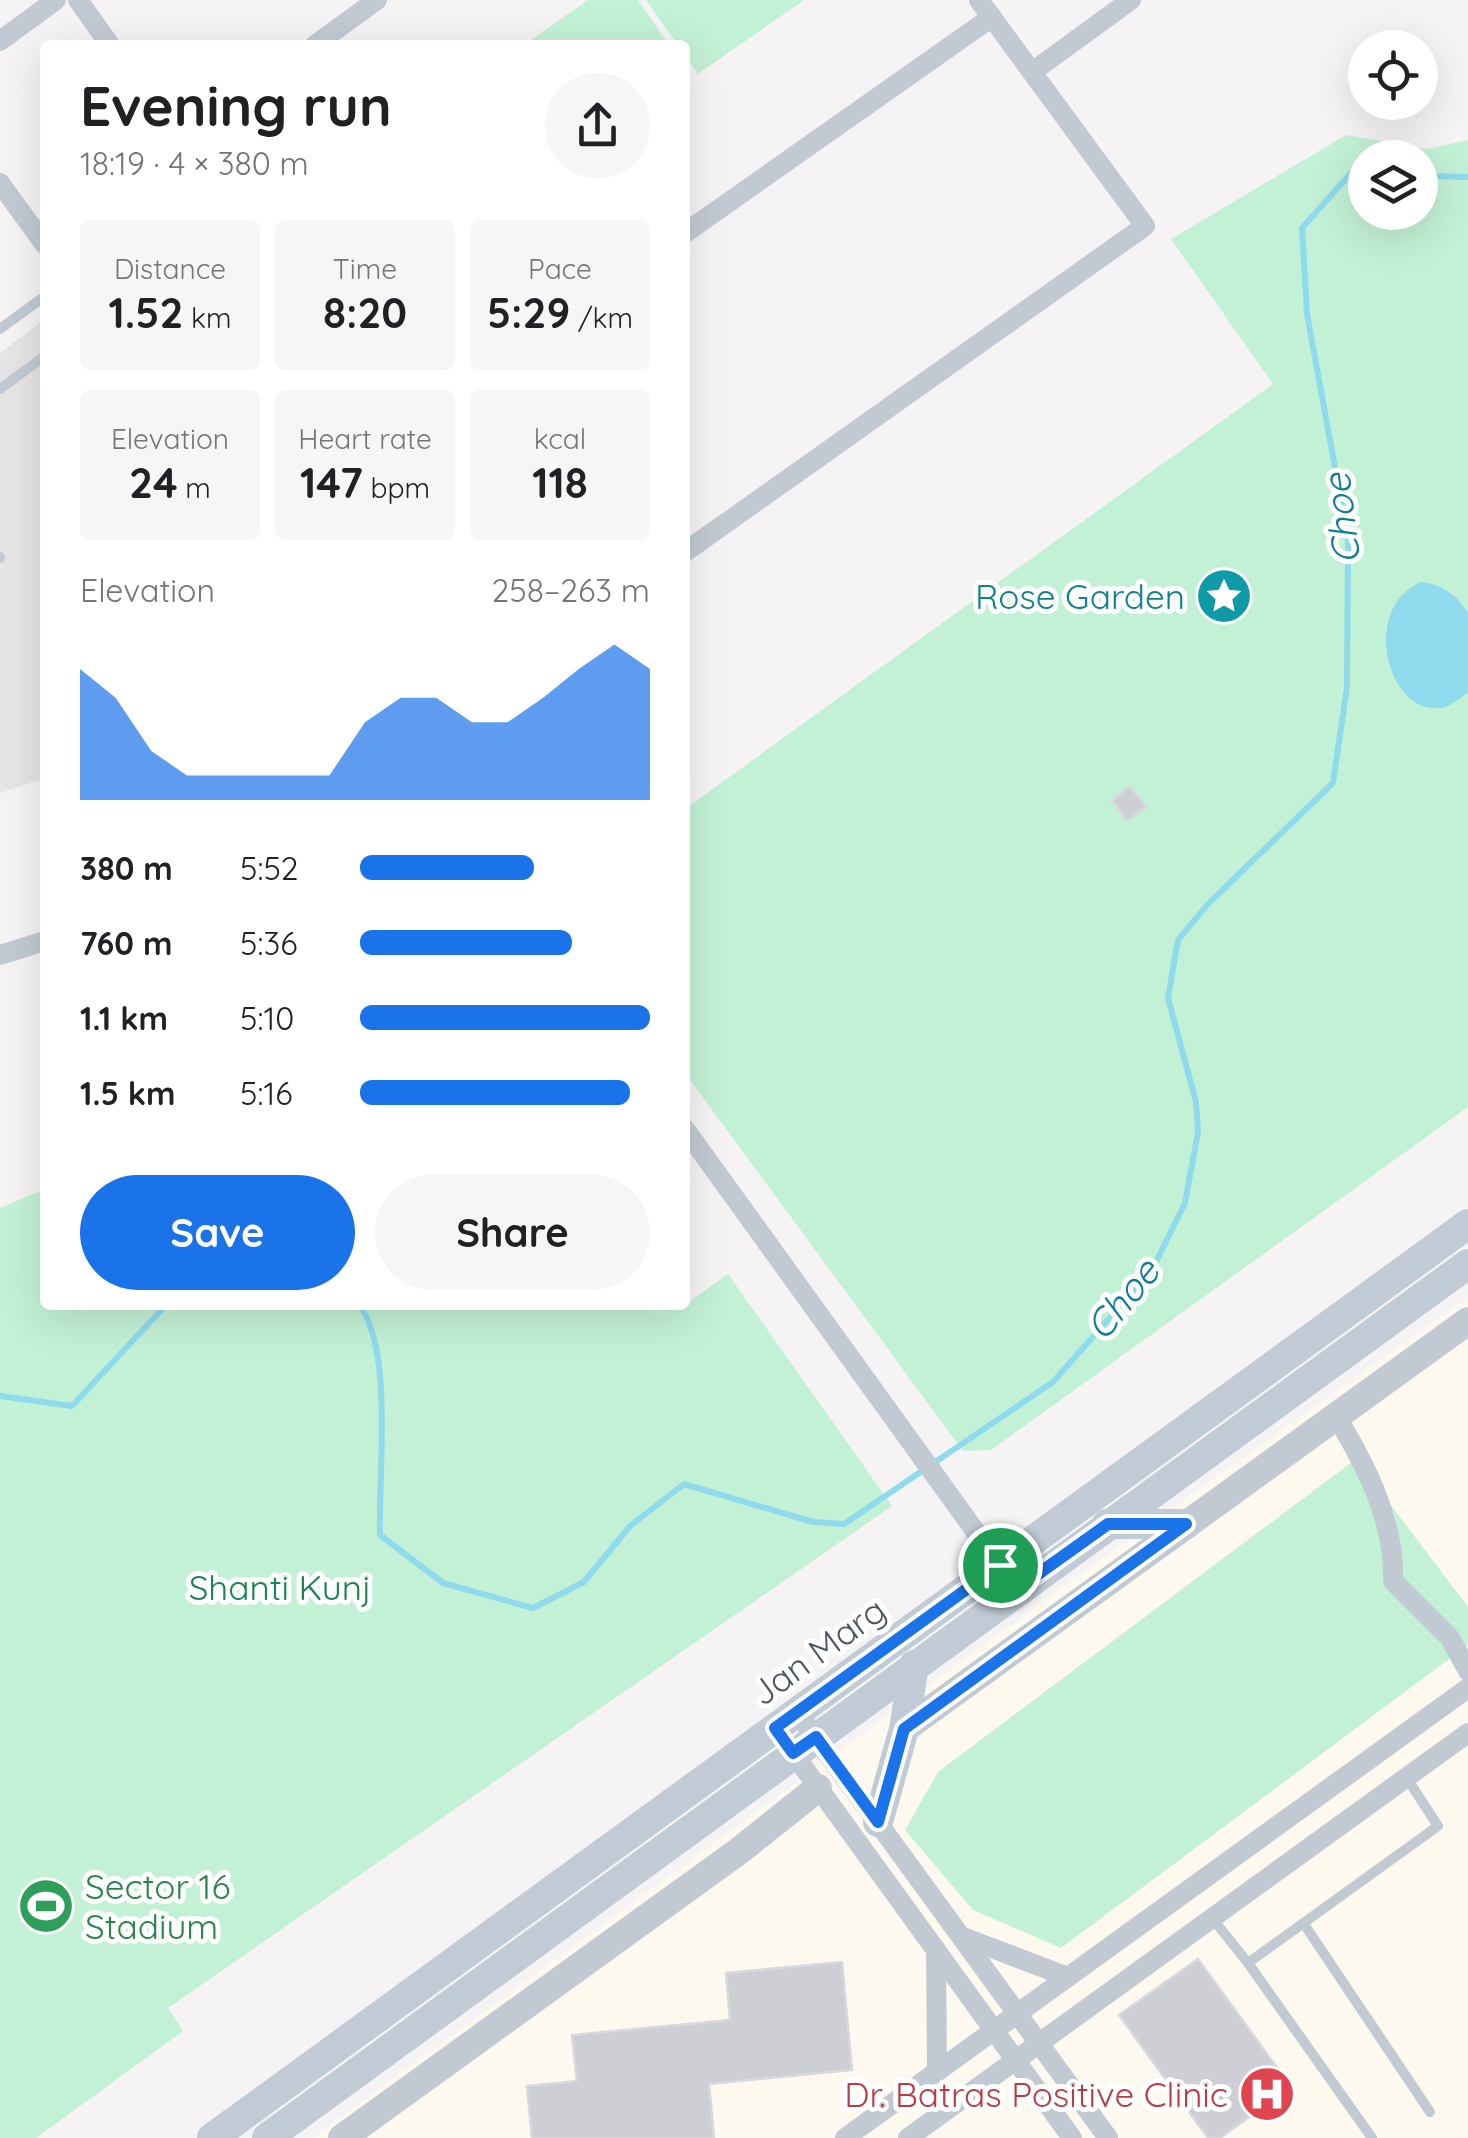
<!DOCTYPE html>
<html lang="en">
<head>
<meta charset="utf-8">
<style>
  :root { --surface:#fff; --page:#f6f6f6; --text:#202124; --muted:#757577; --accent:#1a73e8 }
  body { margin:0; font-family:Quicksand,sans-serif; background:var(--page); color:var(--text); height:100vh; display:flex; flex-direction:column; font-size:38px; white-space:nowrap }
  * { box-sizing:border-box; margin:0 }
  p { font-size:32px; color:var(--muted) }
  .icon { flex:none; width:55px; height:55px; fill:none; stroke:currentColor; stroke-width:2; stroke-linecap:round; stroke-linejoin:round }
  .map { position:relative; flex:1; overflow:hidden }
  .panel { position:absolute; left:40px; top:40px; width:650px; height:1270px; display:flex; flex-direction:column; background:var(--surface); border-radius:10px; box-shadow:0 10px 40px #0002 }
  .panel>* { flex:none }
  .fabs { position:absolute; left:1348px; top:30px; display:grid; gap:20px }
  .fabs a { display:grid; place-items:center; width:90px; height:90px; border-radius:50%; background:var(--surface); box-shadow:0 10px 40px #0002; font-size:50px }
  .pin { position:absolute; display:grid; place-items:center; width:85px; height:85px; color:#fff; margin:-42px; border:5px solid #fff; border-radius:50%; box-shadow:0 2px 10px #0007 }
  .round { display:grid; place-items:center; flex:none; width:105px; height:105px; border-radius:52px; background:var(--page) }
  .headline { display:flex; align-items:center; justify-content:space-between; height:170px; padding:0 40px }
  h1 { font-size:55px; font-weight:700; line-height:75px }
  .stats { display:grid; grid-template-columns:repeat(3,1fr); gap:15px; height:170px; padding:10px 40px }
  .stats div { display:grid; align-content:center; border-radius:10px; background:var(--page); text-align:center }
  .stats b { font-size:42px; font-weight:700 }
  .stats small { font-size:28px; font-weight:400 }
  .stats p { font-size:28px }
  .chart { height:280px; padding:20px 40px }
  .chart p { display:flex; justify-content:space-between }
  .chart svg { width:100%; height:180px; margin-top:10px; fill:var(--accent); opacity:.7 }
  .button { display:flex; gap:20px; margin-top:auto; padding:20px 40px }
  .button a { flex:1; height:115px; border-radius:60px; background:var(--accent); color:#fff; font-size:40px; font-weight:700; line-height:115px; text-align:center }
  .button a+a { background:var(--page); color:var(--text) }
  ul { padding:0 40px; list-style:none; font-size:32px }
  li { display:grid; grid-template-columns:160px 120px 1fr; align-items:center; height:75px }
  li i { height:25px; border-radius:12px; background:var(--accent) }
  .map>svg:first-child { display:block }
  .commercial { fill:#fdf9ef }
  .education { fill:#e6e4e5 }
  .green { fill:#c3f1d5; fill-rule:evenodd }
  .water { fill:#90daee }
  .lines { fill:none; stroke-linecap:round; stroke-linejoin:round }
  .stream { stroke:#90daee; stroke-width:6 }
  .building { fill:#cdcfd5; stroke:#d7d9de; stroke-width:2.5 }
  .service { stroke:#c1cad2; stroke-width:10 }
  .minor { stroke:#c1cad2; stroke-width:20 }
  .tertiary { stroke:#c1cad2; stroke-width:28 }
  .secondary { stroke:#c1cbd6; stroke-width:30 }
  .route-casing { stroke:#fff; stroke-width:20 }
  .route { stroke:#1a73e8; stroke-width:12 }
  .labels { text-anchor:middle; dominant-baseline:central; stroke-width:10; stroke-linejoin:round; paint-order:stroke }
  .culture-label { font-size:35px; fill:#0d838f; stroke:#fff; text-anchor:end }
  .park-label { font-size:35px; fill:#17864f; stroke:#fff }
  .street-label { font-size:35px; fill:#4a5661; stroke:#fff }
  .leisure-label { font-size:35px; fill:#27864d; stroke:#fff; text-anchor:start }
  .health-label { font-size:35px; fill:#be3a42; stroke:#fff; text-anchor:end }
  .water-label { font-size:38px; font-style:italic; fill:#0c7c9b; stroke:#fff }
</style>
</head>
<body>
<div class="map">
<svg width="1468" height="2138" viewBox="0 0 1468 2138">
  <rect width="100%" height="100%" fill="#f5f3f3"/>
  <!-- commercial -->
  <polygon class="commercial" points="1468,1297 1468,2138 312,2138 1071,1581"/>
  <!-- education -->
  <polygon class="education" points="45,319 45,778 0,793 0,353"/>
  <!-- green -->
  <g class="green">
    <polygon points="588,0 638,0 669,45 530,45 528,42"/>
    <polygon points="646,0 804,0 698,74 685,55 685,45 678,45"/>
    <path d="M1346 135 1427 149 1468 140V1107L991 1450 963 1451 685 1073V809L1273 384 1171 239ZM1365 158H1420V212H1365Z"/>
    <polygon points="45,1189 45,1305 683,1306 728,1274 892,1506 168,2008 183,2031 36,2138 0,2138 0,1208"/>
    <polygon points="1356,1459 1468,1607 1468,1645 1061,1948 973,1910 905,1830 938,1772"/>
  </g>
  <!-- water -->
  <path class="water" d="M1421 582C1442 584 1457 595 1468 613V692C1460 698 1450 707 1441 708 1387 715 1360 608 1421 582Z"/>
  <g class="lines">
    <!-- stream -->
    <g class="stream">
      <polyline points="1420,176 1468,177"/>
      <path d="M359 1305C394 1348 378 1478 380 1535L443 1583 533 1608 584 1582 630 1526 684 1484 813 1522 844 1524 1053 1382 1152 1270 1185 1203 1198 1132 1196 1102 1168 998 1178 940 1208 904 1333 783 1347 687 1348 539 1307 314 1302 228 1351 173 1365 174"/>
      <polyline points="0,1396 72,1406 166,1305"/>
    </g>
  </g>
  <!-- building -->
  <g class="building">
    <polygon points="1130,786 1146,807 1127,821 1112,800"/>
    <polygon points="1198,1959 1291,2087 1220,2138 1208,2138 1119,2015"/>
    <polygon points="842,1962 852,2070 709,2084 714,2138 532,2138 527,2086 577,2081 572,2035 730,2020 726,1973"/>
  </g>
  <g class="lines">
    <!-- service -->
    <g class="service">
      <polyline points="0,329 45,296"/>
      <polyline points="0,389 45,356"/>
      <polyline points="0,557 0,558"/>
      <polyline points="1212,1918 1248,1963"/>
      <polyline points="1304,1924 1430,2112"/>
      <polyline points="1372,2138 1248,1963 1438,1826 1406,1777"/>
    </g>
    <!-- minor -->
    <g class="minor">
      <polyline points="78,0 110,45"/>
      <polyline points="0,41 56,0"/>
      <polyline points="315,45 377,0"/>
      <polyline points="1032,72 1131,0"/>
      <polyline points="0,183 45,245"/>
      <polyline points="685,233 992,17"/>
      <polyline points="685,552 1145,226 979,0"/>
      <polyline points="0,955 45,941"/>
      <polyline points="685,1129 1017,1589"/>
      <path d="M1336 1416C1366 1465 1395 1522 1393 1581L1450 1638 1468 1671"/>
      <polyline points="797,1712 1108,2138"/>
      <polyline points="775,1728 1072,2138"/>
      <polyline points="963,1937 1068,1977"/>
      <polyline points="936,1950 937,2072"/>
      <polyline points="845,2138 1468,1688"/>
      <polyline points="908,2138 1468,1733"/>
    </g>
    <!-- tertiary -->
    <g class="tertiary">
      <polyline points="904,1729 1468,1321"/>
      <polyline points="342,2138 739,1851 818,1788"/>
    </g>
    <!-- secondary -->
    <g class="secondary">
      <polyline points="1107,1524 1186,1524"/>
      <polyline points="878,1822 904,1729 914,1665"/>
      <polyline points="212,2138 1468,1224"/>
      <polyline points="267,2138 1468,1264"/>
    </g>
  </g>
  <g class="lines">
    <!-- route casing -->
    <g class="route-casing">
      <polygon id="route" points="1108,1524 1186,1524 904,1729 878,1822 816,1737 793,1753 775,1728 1000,1565 1017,1589"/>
    </g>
    <!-- route -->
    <use href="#route" class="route"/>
  </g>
  <!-- icons -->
  <defs>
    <g id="sight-disc" transform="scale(2.875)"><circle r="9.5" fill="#0f9aa8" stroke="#fff"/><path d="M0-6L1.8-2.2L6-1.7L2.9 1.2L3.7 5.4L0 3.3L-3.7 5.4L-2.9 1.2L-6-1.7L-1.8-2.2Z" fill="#fff"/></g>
    <g id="stadium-disc" transform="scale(2.875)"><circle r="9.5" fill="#2e9e5b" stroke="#fff"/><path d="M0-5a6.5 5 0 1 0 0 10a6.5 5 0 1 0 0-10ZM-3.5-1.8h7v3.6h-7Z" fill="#fff"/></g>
    <g id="hospital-disc" transform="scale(2.875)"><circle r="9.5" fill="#e0444e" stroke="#fff"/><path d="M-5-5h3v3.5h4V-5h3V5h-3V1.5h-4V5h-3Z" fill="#fff"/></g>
  </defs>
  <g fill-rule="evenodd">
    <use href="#sight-disc" x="1224" y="596"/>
    <use href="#stadium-disc" x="46" y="1906"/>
    <use href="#hospital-disc" x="1267" y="2094"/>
  </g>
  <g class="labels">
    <!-- culture labels -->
    <g class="culture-label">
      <text x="1185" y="596">Rose Garden</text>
    </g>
    <!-- park labels -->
    <g class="park-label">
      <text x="280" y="1587">Shanti Kunj</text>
    </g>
    <!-- street labels -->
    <g class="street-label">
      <text transform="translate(818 1651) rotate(-36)">Jan Marg</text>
    </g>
    <!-- leisure labels -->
    <g class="leisure-label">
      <text x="85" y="1886">Sector 16<tspan x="85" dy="40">Stadium</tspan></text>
    </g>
    <!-- health labels -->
    <g class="health-label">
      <text x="1228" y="2094">Dr. Batras Positive Clinic</text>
    </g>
    <!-- water labels -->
    <g class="water-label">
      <text transform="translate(1341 519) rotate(-97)">Choe</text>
      <text transform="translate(1122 1299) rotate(-51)">Choe</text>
    </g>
  </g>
</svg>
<div class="fabs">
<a><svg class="icon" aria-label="locate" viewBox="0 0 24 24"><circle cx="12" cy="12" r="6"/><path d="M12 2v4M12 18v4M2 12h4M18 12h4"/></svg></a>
<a><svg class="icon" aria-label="layers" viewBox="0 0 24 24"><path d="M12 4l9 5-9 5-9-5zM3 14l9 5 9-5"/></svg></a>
</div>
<div class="pin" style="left:1000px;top:1565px;background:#1e9e55"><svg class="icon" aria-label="arrive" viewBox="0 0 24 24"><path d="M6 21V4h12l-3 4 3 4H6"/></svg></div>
<section class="panel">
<div class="headline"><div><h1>Evening run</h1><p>18:19 · 4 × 380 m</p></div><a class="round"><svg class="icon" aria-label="share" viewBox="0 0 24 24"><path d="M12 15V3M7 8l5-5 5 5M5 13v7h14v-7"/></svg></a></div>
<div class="stats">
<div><p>Distance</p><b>1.52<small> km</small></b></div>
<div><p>Time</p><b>8:20</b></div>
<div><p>Pace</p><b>5:29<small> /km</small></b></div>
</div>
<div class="stats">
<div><p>Elevation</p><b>24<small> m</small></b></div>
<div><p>Heart rate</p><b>147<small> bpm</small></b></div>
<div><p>kcal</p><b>118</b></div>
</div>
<div class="chart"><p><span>Elevation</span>258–263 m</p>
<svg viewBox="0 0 160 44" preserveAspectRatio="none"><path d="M0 44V12L10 19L20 32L30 38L40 38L50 38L60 38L70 38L80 25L90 19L100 19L110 25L120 25L130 19L140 12L150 6L160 12V44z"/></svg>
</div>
<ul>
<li><b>380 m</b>5:52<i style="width:60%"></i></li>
<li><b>760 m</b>5:36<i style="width:73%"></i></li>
<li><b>1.1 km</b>5:10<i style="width:100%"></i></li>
<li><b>1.5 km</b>5:16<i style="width:93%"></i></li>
</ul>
<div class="button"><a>Save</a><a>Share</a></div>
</section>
</div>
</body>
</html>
